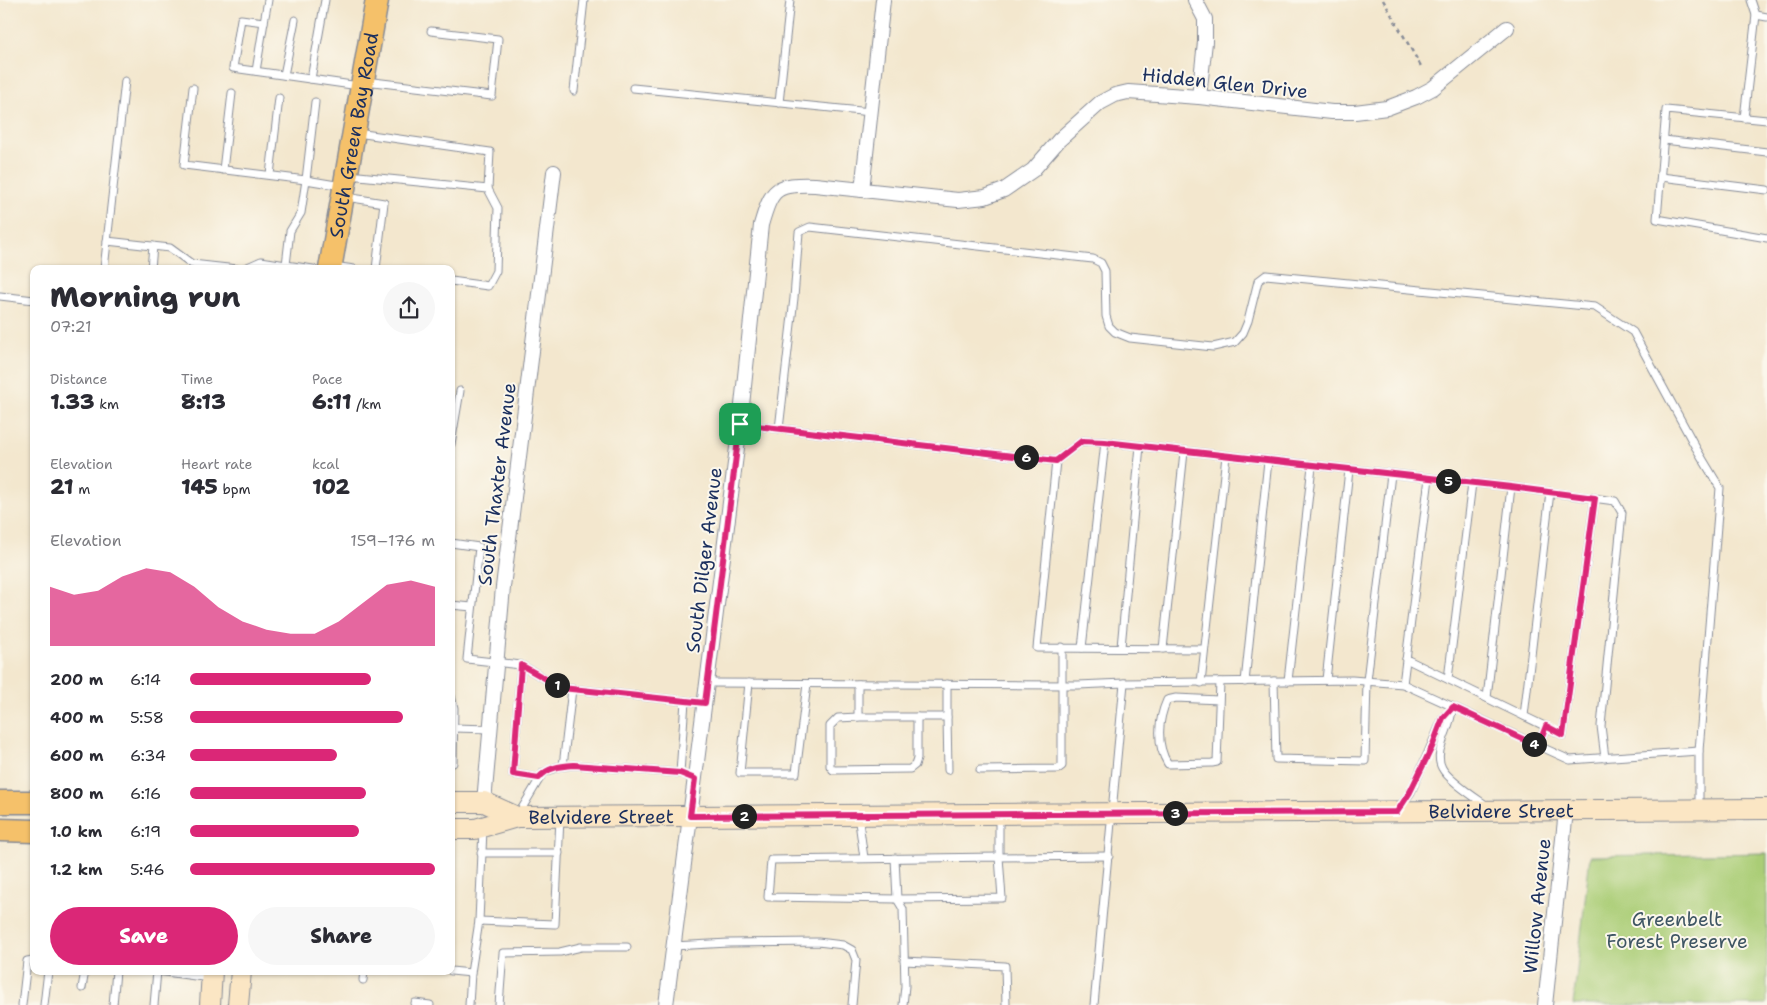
<!DOCTYPE html>
<html lang="en">
<head>
<meta charset="utf-8">
<style>
  :root { --surface:#fff; --page:#f7f7f7; --text:#2b2b33; --muted:#7c7c81; --accent:#db2777 }
  body { margin:0; font-family:"Shantell Sans",sans-serif; background:var(--page); color:var(--text); height:100vh; display:flex; flex-direction:column; font-size:19px; white-space:nowrap }
  * { box-sizing:border-box; margin:0 }
  p { font-size:16px; color:var(--muted) }
  .icon { flex:none; width:28px; height:28px; fill:none; stroke:currentColor; stroke-width:2; stroke-linecap:round; stroke-linejoin:round }
  .map { position:relative; flex:1; overflow:hidden }
  .side { position:absolute; left:30px; top:265px; width:425px; height:710px; display:flex; flex-direction:column; background:var(--surface); border-radius:10px; box-shadow:0 1px 4px #0004 }
  .side>* { flex:none }
  .pin { position:absolute; display:grid; place-items:center; width:42px; height:42px; color:#fff; margin:-21px; border-radius:10px; box-shadow:0 2px 8px #0006 }
  .km { position:absolute; width:25px; height:25px; margin:-12px; border-radius:50%; background:#222; color:#fff; font-size:14px; line-height:25px; text-align:center }
  .round { display:grid; place-items:center; flex:none; width:52px; height:52px; border-radius:26px; background:var(--page) }
  .overview { display:flex; align-items:center; justify-content:space-between; height:85px; padding:0 20px }
  h1 { font-size:28px; font-weight:800; line-height:38px }
  .stats { display:grid; grid-template-columns:repeat(3,1fr); gap:8px; height:85px; padding:5px 20px }
  .stats div { display:grid; align-content:center }
  .stats b { font-size:21px; font-weight:800 }
  .stats small { font-size:14px; font-weight:400 }
  .stats p { font-size:14px }
  .chart { height:140px; padding:10px 20px }
  .chart p { display:flex; justify-content:space-between }
  .chart svg { width:100%; height:90px; margin-top:5px; fill:var(--accent); opacity:.7 }
  .cta { display:flex; gap:10px; margin-top:auto; padding:10px 20px }
  .cta a { flex:1; height:58px; border-radius:30px; background:var(--accent); color:#fff; font-size:20px; font-weight:800; line-height:58px; text-align:center }
  .cta a+a { background:var(--page); color:var(--text) }
  ul { padding:0 20px; list-style:none; font-size:16px }
  li { display:grid; grid-template-columns:80px 60px 1fr; align-items:center; height:38px }
  li i { height:12px; border-radius:6px; background:var(--accent) }
  .map>svg:first-child { display:block }
  .green { fill:#aacd76; stroke:#627e6a }
  .lines { fill:none; stroke-linecap:round; stroke-linejoin:round }
  .lane-casing { stroke:#878b96; stroke-width:9 }
  .street-casing { stroke:#878b96; stroke-width:16 }
  .secondary-casing { stroke:#878b96; stroke-width:22 }
  .primary-casing { stroke:#878b96; stroke-width:25 }
  .path { stroke:#878b96; stroke-width:2.5; stroke-dasharray:4 4; stroke-linecap:butt }
  .lane { stroke:#fff; stroke-width:7 }
  .street { stroke:#fff; stroke-width:14 }
  .secondary { stroke:#fbe6c4; stroke-width:20 }
  .primary { stroke:#f5c16b; stroke-width:22 }
  .route-casing { stroke:#fff; stroke-width:10 }
  .route { stroke:#db2777; stroke-width:6 }
  .labels { text-anchor:middle; dominant-baseline:central; stroke-width:4; stroke-linejoin:round; paint-order:stroke }
  .street-label { font-size:19px; fill:#1b2f5e; stroke:#fbf7ec }
  .park-label { font-size:19px; fill:#3f5664; stroke:#fbf7ec }
</style>
</head>
<body>
<div class="map">
<svg width="1767" height="1005" viewBox="0 0 1767 1005">
  <rect width="100%" height="100%" fill="#fbf7ec"/>
  <filter id="ink" filterUnits="userSpaceOnUse"><feTurbulence type="fractalNoise" baseFrequency=".02" numOctaves="2"/><feDisplacementMap in="SourceGraphic" scale="10" xChannelSelector="R" yChannelSelector="G"/><feConvolveMatrix kernelMatrix="1 2 1 2 8 2 1 2 1" color-interpolation-filters="sRGB"/></filter>
  <filter id="wash" filterUnits="userSpaceOnUse"><feTurbulence type="fractalNoise" baseFrequency=".0096" numOctaves="4" result="noise"/><feDisplacementMap in="SourceGraphic" scale="20" xChannelSelector="R" yChannelSelector="G"/><feGaussianBlur stdDeviation="1.12" result="paint"/><feColorMatrix in="noise" values="0 0 0 0 0 0 0 0 0 0 0 0 0 0 0 0 0 1.4 0 .05"/><feComposite in="paint" operator="in"/></filter>
  <g filter="url(#wash)">
    <rect width="100%" height="100%" fill="#f3e7ce"/>
    <!-- green -->
    <polygon class="green" points="1767,853 1767,1005 1573,1005 1590,856"/>
  </g>
  <g filter="url(#ink)">
    <g class="lines">
      <!-- lane casing -->
      <g class="lane-casing">
        <g id="lane">
          <polyline points="268,0 264,22 241,19 233,68 359,86"/>
          <polyline points="1756,15 1767,17"/>
          <polyline points="256,71 264,22"/>
          <polyline points="284,75 295,20"/>
          <polyline points="311,79 325,0"/>
          <polyline points="365,81 492,96 498,39 431,31"/>
          <polyline points="193,88 184,165 306,180 315,102"/>
          <polyline points="633,88 871,112"/>
          <polyline points="574,91 584,0"/>
          <polyline points="779,103 790,0"/>
          <polyline points="1744,118 1756,15 1751,0"/>
          <polyline points="1767,120 1666,110 1657,219 1767,238"/>
          <polyline points="1664,140 1767,152"/>
          <polyline points="223,170 232,93"/>
          <polyline points="270,175 279,98"/>
          <polyline points="349,175 488,189 490,152 357,133"/>
          <polyline points="1661,177 1767,190"/>
          <polyline points="346,197 384,203 376,269"/>
          <polyline points="107,241 170,248 192,264 237,269"/>
          <polyline points="333,266 354,269"/>
          <polyline points="104,269 125,81"/>
          <polyline points="151,269 153,246"/>
          <polyline points="243,269 261,261 286,265 286,268"/>
          <polyline points="313,269 286,265 290,231 301,213 306,180 342,186"/>
          <polyline points="451,281 488,286 496,271 498,208 488,189"/>
          <polyline points="0,296 34,300"/>
          <polyline points="740,424 1056,461 1082,441 1105,442 1511,487 1615,501 1622,513 1601,726 1605,758"/>
          <polyline points="779,429 794,298 799,232 810,227 1093,259 1101,263 1105,271 1106,316 1109,326 1115,332 1130,338 1213,347 1235,342 1243,333 1248,321 1258,281 1266,275 1595,307 1633,332 1696,448 1720,488 1699,751 1699,807"/>
          <polyline points="451,444 460,391"/>
          <polyline points="1056,461 1037,648 1204,649"/>
          <polyline points="451,543 479,547 467,659 521,665 562,688 685,701"/>
          <polyline points="451,605 472,607"/>
          <polyline points="1121,647 1140,446"/>
          <polyline points="1082,648 1105,442"/>
          <polyline points="1163,649 1184,452"/>
          <polyline points="1406,659 1563,735 1595,498"/>
          <polyline points="521,665 513,774 539,778"/>
          <polyline points="1448,679 1472,483"/>
          <polyline points="1326,680 1349,470"/>
          <polyline points="1274,681 1276,759 1365,761 1367,681 1391,474"/>
          <polyline points="1288,681 1312,466"/>
          <polyline points="1245,682 1268,461"/>
          <polyline points="708,683 1078,685 1124,683 1094,1005"/>
          <polyline points="749,683 740,773 796,773 807,684"/>
          <polyline points="1124,683 1352,680 1403,684 1570,760 1699,751"/>
          <polyline points="1201,683 1226,456"/>
          <polyline points="858,684 858,717 947,717 947,684"/>
          <polyline points="1403,684 1429,478"/>
          <polyline points="451,696 454,708 453,763 451,763"/>
          <polyline points="1487,698 1511,487"/>
          <path d="M1219 700 1176 698 1167 700C1158 720 1156 745 1168 764L1212 763 1217 762 1220 682"/>
          <path d="M1452 710C1451 723 1445 732 1442 744 1439 751 1438 761 1442 768 1448 780 1476 798 1487 806"/>
          <polyline points="1524,716 1550,492"/>
          <polyline points="858,717 838,718 830,726 830,766 833,770 910,769 915,765 917,759 917,717"/>
          <polyline points="947,717 948,770"/>
          <polyline points="454,728 490,729"/>
          <polyline points="1538,746 1546,726"/>
          <polyline points="563,766 572,689"/>
          <polyline points="980,770 1058,769 1062,766 1062,647"/>
          <polyline points="695,779 680,773 685,701 705,703"/>
          <polyline points="1400,807 1411,792 1443,718 1452,710"/>
          <polyline points="518,815 543,773 557,767 574,765 680,773"/>
          <polyline points="858,815 864,858"/>
          <polyline points="999,815 999,857 1109,856"/>
          <polyline points="481,853 559,853"/>
          <polygon points="999,857 1002,898 897,899 768,897 771,860"/>
          <polyline points="895,858 897,899 903,909 905,986 903,1005"/>
          <polyline points="479,921 555,924 560,818"/>
          <polyline points="673,946 729,943 818,942 843,945 852,950 856,960 852,1005"/>
          <polyline points="904,961 1005,966 1006,1005"/>
          <polyline points="158,971 210,978"/>
          <polyline points="451,971 471,973 479,921 483,829"/>
          <polyline points="363,980 364,971"/>
          <polyline points="82,988 85,971"/>
          <polyline points="415,1003 430,1005"/>
          <polyline points="22,1005 27,961 34,960"/>
          <polyline points="44,1005 48,971"/>
          <polyline points="113,1005 116,971"/>
          <polyline points="154,1005 157,971"/>
          <polyline points="469,1005 471,973"/>
          <polyline points="499,1005 503,953 560,952 581,947 627,947"/>
        </g>
      </g>
      <!-- street casing -->
      <g class="street-casing">
        <g id="street">
          <polyline points="1195,0 1205,19 1205,42 1199,97"/>
          <polyline points="862,190 883,0"/>
          <polyline points="484,802 503,587 554,172"/>
          <path d="M666 1005 740 424 761 225C772 187 776 184 815 185L958 200 985 197 1004 190 1033 170 1059 140 1100 103 1115 95 1128 92 1199 97 1332 112H1355L1387 108 1416 97 1433 88 1507 28"/>
          <polyline points="1545,1005 1566,811"/>
        </g>
      </g>
      <!-- secondary casing -->
      <g class="secondary-casing">
        <g id="secondary">
          <polyline points="451,802 484,802 517,817"/>
          <path id="s1" d="M451 829H475L517 817 1767 809"/>
          <polyline points="210,1005 212,971"/>
          <polyline points="238,1005 241,971"/>
        </g>
      </g>
      <!-- primary casing -->
      <g class="primary-casing">
        <g id="primary">
          <path id="s2" d="M330 269 377 0"/>
          <polyline points="0,802 34,802"/>
          <polyline points="0,830 34,831"/>
        </g>
      </g>
      <!-- path -->
      <polyline class="path" points="1383,0 1422,68"/>
      <!-- lane -->
      <use href="#lane" class="lane"/>
      <!-- street -->
      <use href="#street" class="street"/>
      <!-- secondary -->
      <use href="#secondary" class="secondary"/>
      <!-- primary -->
      <use href="#primary" class="primary"/>
    </g>
  </g>
  <g class="lines" filter="url(#ink)">
    <!-- route casing -->
    <g class="route-casing">
      <path id="route" d="M740 424 1056 461 1082 441 1105 442 1511 487 1595 498 1563 735 1546 726 1538 746 1453 707 1443 718 1432 747 1410 792 1397 812 690 816 695 779 680 773 574 765C561 766 547 767 539 778L513 774 521 665 562 688 705 703Z"/>
    </g>
    <!-- route -->
    <use href="#route" class="route"/>
  </g>
  <g class="labels">
    <!-- street labels -->
    <g class="street-label">
      <text transform="translate(1225 83) rotate(6)">Hidden Glen Drive</text>
      <text stroke="none"><textPath href="#s2" startOffset="136">South Green Bay Road</textPath></text>
      <text transform="translate(497 484) rotate(-83)">South Thaxter Avenue</text>
      <text transform="translate(704 560) rotate(-83)">South Dilger Avenue</text>
      <text stroke="none"><textPath href="#s1" startOffset="1052">Belvidere Street</textPath></text>
      <text stroke="none"><textPath href="#s1" startOffset="152">Belvidere Street</textPath></text>
      <text transform="translate(1537 906) rotate(-84)">Willow Avenue</text>
    </g>
    <!-- park labels -->
    <g class="park-label">
      <text x="1677" y="919">Greenbelt<tspan x="1677" dy="22">Forest Preserve</tspan></text>
    </g>
  </g>
</svg>
<div class="pin" style="left:740px;top:424px;background:#1e9e55"><svg class="icon" aria-label="arrive" viewBox="0 0 24 24"><path d="M6 21V4h12l-3 4 3 4H6"/></svg></div>
<b class="km" style="left:557px;top:685px">1</b>
<b class="km" style="left:744px;top:816px">2</b>
<b class="km" style="left:1175px;top:813px">3</b>
<b class="km" style="left:1534px;top:744px">4</b>
<b class="km" style="left:1448px;top:481px">5</b>
<b class="km" style="left:1026px;top:457px">6</b>
<section class="side">
<div class="overview"><div><h1>Morning run</h1><p>07:21</p></div><a class="round"><svg class="icon" aria-label="share" viewBox="0 0 24 24"><path d="M12 15V3M7 8l5-5 5 5M5 13v7h14v-7"/></svg></a></div>
<div class="stats">
<div><p>Distance</p><b>1.33<small> km</small></b></div>
<div><p>Time</p><b>8:13</b></div>
<div><p>Pace</p><b>6:11<small> /km</small></b></div>
</div>
<div class="stats">
<div><p>Elevation</p><b>21<small> m</small></b></div>
<div><p>Heart rate</p><b>145<small> bpm</small></b></div>
<div><p>kcal</p><b>102</b></div>
</div>
<div class="chart"><p><span>Elevation</span>159–176 m</p>
<svg viewBox="0 0 160 44" preserveAspectRatio="none"><path d="M0 44V15L10 19L20 17L30 10L40 6L50 8L60 15L70 25L80 32L90 36L100 38L110 38L120 32L130 23L140 14L150 12L160 15V44z"/></svg>
</div>
<ul>
<li><b>200 m</b>6:14<i style="width:74%"></i></li>
<li><b>400 m</b>5:58<i style="width:87%"></i></li>
<li><b>600 m</b>6:34<i style="width:60%"></i></li>
<li><b>800 m</b>6:16<i style="width:72%"></i></li>
<li><b>1.0 km</b>6:19<i style="width:69%"></i></li>
<li><b>1.2 km</b>5:46<i style="width:100%"></i></li>
</ul>
<div class="cta"><a>Save</a><a>Share</a></div>
</section>
</div>
</body>
</html>
